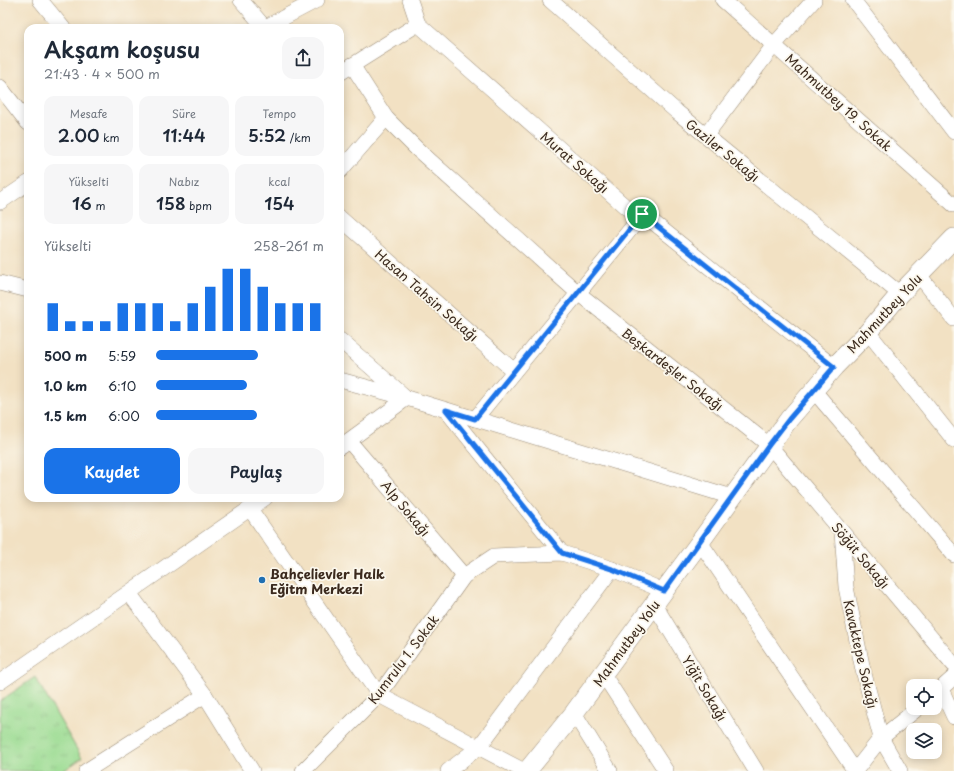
<!DOCTYPE html>
<html lang="tr">
<head>
<meta charset="utf-8">
<style>
  :root { --surface:#fff; --page:#f6f6f7; --text:#1f2937; --muted:#747a83; --accent:#1a73e8 }
  body { margin:0; font-family:"Playpen Sans",sans-serif; background:var(--page); color:var(--text); height:100vh; display:flex; flex-direction:column; font-size:15px; white-space:nowrap }
  * { box-sizing:border-box; margin:0 }
  p { font-size:13px; color:var(--muted) }
  .icon { flex:none; width:22px; height:22px; fill:none; stroke:currentColor; stroke-width:2; stroke-linecap:round; stroke-linejoin:round }
  .map { position:relative; flex:1; overflow:hidden }
  .panel { position:absolute; left:24px; top:24px; width:320px; height:478px; display:flex; flex-direction:column; background:var(--surface); border-radius:12px; box-shadow:0 2px 10px #0003 }
  .panel>* { flex:none }
  .fabs { position:absolute; left:906px; top:679px; display:grid; gap:8px }
  .fabs a { display:grid; place-items:center; width:36px; height:36px; border-radius:8px; background:var(--surface); box-shadow:0 2px 10px #0003; font-size:20px }
  .pin { position:absolute; display:grid; place-items:center; width:34px; height:34px; color:#fff; margin:-17px; border:2px solid #fff; border-radius:50%; box-shadow:0 1px 4px #0007 }
  .round { display:grid; place-items:center; flex:none; width:42px; height:42px; border-radius:12px; background:var(--page) }
  .overview { display:flex; align-items:center; justify-content:space-between; height:68px; padding:0 20px }
  h1 { font-size:22px; font-weight:600; line-height:30px }
  .stats { display:grid; grid-template-columns:repeat(3,1fr); gap:6px; height:68px; padding:4px 20px }
  .stats div { display:grid; align-content:center; border-radius:10px; background:var(--page); text-align:center }
  .stats b { font-size:17px; font-weight:600 }
  .stats small { font-size:11px; font-weight:400 }
  .stats p { font-size:11px }
  .chart { height:112px; padding:8px 20px }
  .chart p { display:flex; justify-content:space-between }
  .chart svg { width:100%; height:72px; margin-top:4px; stroke:var(--accent); stroke-width:6 }
  .primary-button { display:flex; gap:8px; margin-top:auto; padding:8px 20px }
  .primary-button a { flex:1; height:46px; border-radius:12px; background:var(--accent); color:#fff; font-size:16px; font-weight:600; line-height:46px; text-align:center }
  .primary-button a+a { background:var(--page); color:var(--text) }
  ul { padding:0 20px; list-style:none; font-size:13px }
  li { display:grid; grid-template-columns:64px 48px 1fr; align-items:center; height:30px }
  li i { height:10px; border-radius:5px; background:var(--accent) }
  .map>svg:first-child { display:block }
  .park { fill:url(#park-tufts); stroke:#6a8258 }
  .lines { fill:none; stroke-linecap:round; stroke-linejoin:round }
  .minor-casing { stroke:#968670; stroke-width:16 }
  .major-casing { stroke:#968670; stroke-width:20 }
  .minor { stroke:#fff; stroke-width:15 }
  .major { stroke:#fff; stroke-width:19 }
  .route-casing { stroke:#fff; stroke-width:8 }
  .route { stroke:#1a73e8; stroke-width:5 }
  .poi-dot { fill:#1f6fb2; stroke:#fbf7ec; stroke-width:1.5 }
  .labels { text-anchor:middle; dominant-baseline:central; stroke-width:3.5; stroke-linejoin:round; paint-order:stroke }
  .street-label { font-size:13px; fill:#3b2a1e; stroke:#fbf7ec }
  .poi-label { font-size:13px; font-weight:bold; fill:#3b2a1e; stroke:#fbf7ec; text-anchor:start }
</style>
</head>
<body>
<div class="map">
<svg width="954" height="771" viewBox="0 0 954 771">
  <defs>
    <pattern id="park-tufts" width="24" height="20" patternUnits="userSpaceOnUse"><rect width="24" height="20" fill="#9adb91"/><path d="M3 7l-1-3M5 7V3M7 7l1-3M15 17l-1-3M17 17v-4M19 17l1-3" fill="none" stroke="#86bc7d"/></pattern>
  </defs>
  <rect width="100%" height="100%" fill="#fbf7ec"/>
  <filter id="ink" filterUnits="userSpaceOnUse"><feTurbulence type="fractalNoise" baseFrequency=".025" numOctaves="2"/><feDisplacementMap in="SourceGraphic" scale="8" xChannelSelector="R" yChannelSelector="G"/><feConvolveMatrix kernelMatrix="1 2 1 2 8 2 1 2 1" color-interpolation-filters="sRGB"/></filter>
  <filter id="wash" filterUnits="userSpaceOnUse"><feTurbulence type="fractalNoise" baseFrequency=".012" numOctaves="4" result="noise"/><feDisplacementMap in="SourceGraphic" scale="16" xChannelSelector="R" yChannelSelector="G"/><feGaussianBlur stdDeviation="0.9" result="paint"/><feColorMatrix in="noise" values="0 0 0 0 0 0 0 0 0 0 0 0 0 0 0 0 0 1.4 0 .05"/><feComposite in="paint" operator="in"/></filter>
  <g filter="url(#wash)">
    <rect width="100%" height="100%" fill="#f2e1c3"/>
    <!-- park -->
    <polygon class="park" points="35,677 82,758 63,771 0,771 0,701"/>
  </g>
  <g filter="url(#ink)">
    <g class="lines">
      <!-- minor casing -->
      <g class="minor-casing">
        <g id="minor">
          <polyline points="40,0 63,28"/>
          <polyline points="241,0 265,28"/>
          <polyline points="410,0 418,24 627,208 643,214 834,367"/>
          <polyline points="550,0 677,112 900,294"/>
          <polyline points="723,0 954,205"/>
          <polyline points="853,0 954,132"/>
          <polyline points="264,28 317,0"/>
          <polyline points="352,65 386,118 417,149 578,293 769,445 954,665"/>
          <polyline points="340,73 418,24"/>
          <polyline points="0,87 28,123"/>
          <polyline points="706,135 774,45 814,0"/>
          <polyline points="340,171 386,118"/>
          <polyline points="0,202 28,183"/>
          <polyline points="340,218 514,371"/>
          <polyline points="919,275 954,319"/>
          <polyline points="0,283 28,290"/>
          <polyline points="868,332 954,440"/>
          <polyline points="340,340 403,395"/>
          <polyline points="340,380 407,398 732,497"/>
          <polyline points="814,391 954,555"/>
          <polyline points="446,410 562,553"/>
          <polyline points="475,419 643,214"/>
          <polyline points="349,441 464,576"/>
          <polyline points="340,447 407,398"/>
          <polyline points="250,509 379,695 524,771"/>
          <polyline points="842,532 846,587 863,670 881,738 900,771"/>
          <polyline points="700,542 855,771"/>
          <polyline points="129,593 205,695 252,771"/>
          <polyline points="654,604 756,771"/>
          <polyline points="603,674 666,771"/>
          <polyline points="0,682 265,498"/>
          <polyline points="941,689 954,717"/>
          <polyline points="935,694 954,677"/>
          <polyline points="574,713 610,771"/>
          <polyline points="86,771 205,695"/>
          <polyline points="303,771 379,695 464,576 494,556 562,553 612,569 664,591"/>
          <polyline points="448,771 479,747 612,569"/>
          <polyline points="855,771 881,738 918,708"/>
        </g>
      </g>
      <!-- major casing -->
      <g class="major-casing">
        <polyline id="major" points="527,771 574,713 700,542 789,419 834,367 868,332 900,294 954,238"/>
      </g>
      <!-- minor -->
      <use href="#minor" class="minor"/>
      <!-- major -->
      <use href="#major" class="major"/>
    </g>
  </g>
  <g class="lines" filter="url(#ink)">
    <!-- route casing -->
    <g class="route-casing">
      <polygon id="route" points="642,214 834,367 789,419 769,445 664,591 612,569 562,553 446,410 475,419"/>
    </g>
    <!-- route -->
    <use href="#route" class="route"/>
  </g>
  <!-- markers -->
  <circle class="poi-dot" cx="262" cy="580" r="4"/>
  <g class="labels">
    <!-- street labels -->
    <g class="street-label">
      <text transform="translate(839 102) rotate(42)">Mahmutbey 19. Sokak</text>
      <text transform="translate(723 150) rotate(39)">Gaziler Sokağı</text>
      <text transform="translate(575 162) rotate(41)">Murat Sokağı</text>
      <text transform="translate(427 295) rotate(41)">Hasan Tahsin Sokağı</text>
      <text transform="translate(884 313) rotate(-47)">Mahmutbey Yolu</text>
      <text transform="translate(673 369) rotate(38)">Beşkardeşler Sokağı</text>
      <text transform="translate(406 508) rotate(50)">Alp Sokağı</text>
      <text transform="translate(861 555) rotate(50)">Söğüt Sokağı</text>
      <text transform="translate(626 643) rotate(-54)">Mahmutbey Yolu</text>
      <text transform="translate(861 654) rotate(77)">Kavaktepe Sokağı</text>
      <text transform="translate(403 659) rotate(-53)">Kumrulu 1. Sokak</text>
      <text transform="translate(705 688) rotate(59)">Yiğit Sokağı</text>
    </g>
    <!-- poi labels -->
    <g class="poi-label">
      <text x="270" y="573">Bahçelievler Halk<tspan x="270" dy="15">Eğitm Merkezi</tspan></text>
    </g>
  </g>
</svg>
<div class="fabs">
<a><svg class="icon" aria-label="locate" viewBox="0 0 24 24"><circle cx="12" cy="12" r="6"/><path d="M12 2v4M12 18v4M2 12h4M18 12h4"/></svg></a>
<a><svg class="icon" aria-label="layers" viewBox="0 0 24 24"><path d="M12 4l9 5-9 5-9-5zM3 14l9 5 9-5"/></svg></a>
</div>
<div class="pin" style="left:642px;top:214px;background:#1e9e55"><svg class="icon" aria-label="arrive" viewBox="0 0 24 24"><path d="M6 21V4h12l-3 4 3 4H6"/></svg></div>
<section class="panel">
<div class="overview"><div><h1>Akşam koşusu</h1><p>21:43 · 4 × 500 m</p></div><a class="round"><svg class="icon" aria-label="share" viewBox="0 0 24 24"><path d="M12 15V3M7 8l5-5 5 5M5 13v7h14v-7"/></svg></a></div>
<div class="stats">
<div><p>Mesafe</p><b>2.00<small> km</small></b></div>
<div><p>Süre</p><b>11:44</b></div>
<div><p>Tempo</p><b>5:52<small> /km</small></b></div>
</div>
<div class="stats">
<div><p>Yükselti</p><b>16<small> m</small></b></div>
<div><p>Nabız</p><b>158<small> bpm</small></b></div>
<div><p>kcal</p><b>154</b></div>
</div>
<div class="chart"><p><span>Yükselti</span>258–261 m</p>
<svg viewBox="0 0 160 44" preserveAspectRatio="none"><path d="M5 44V27M15 44V38M25 44V38M35 44V38M45 44V27M55 44V27M65 44V27M75 44V38M85 44V27M95 44V17M105 44V6M115 44V6M125 44V17M135 44V27M145 44V27M155 44V27"/></svg>
</div>
<ul>
<li><b>500 m</b>5:59<i style="width:61%"></i></li>
<li><b>1.0 km</b>6:10<i style="width:54%"></i></li>
<li><b>1.5 km</b>6:00<i style="width:60%"></i></li>
</ul>
<div class="primary-button"><a>Kaydet</a><a>Paylaş</a></div>
</section>
</div>
</body>
</html>
